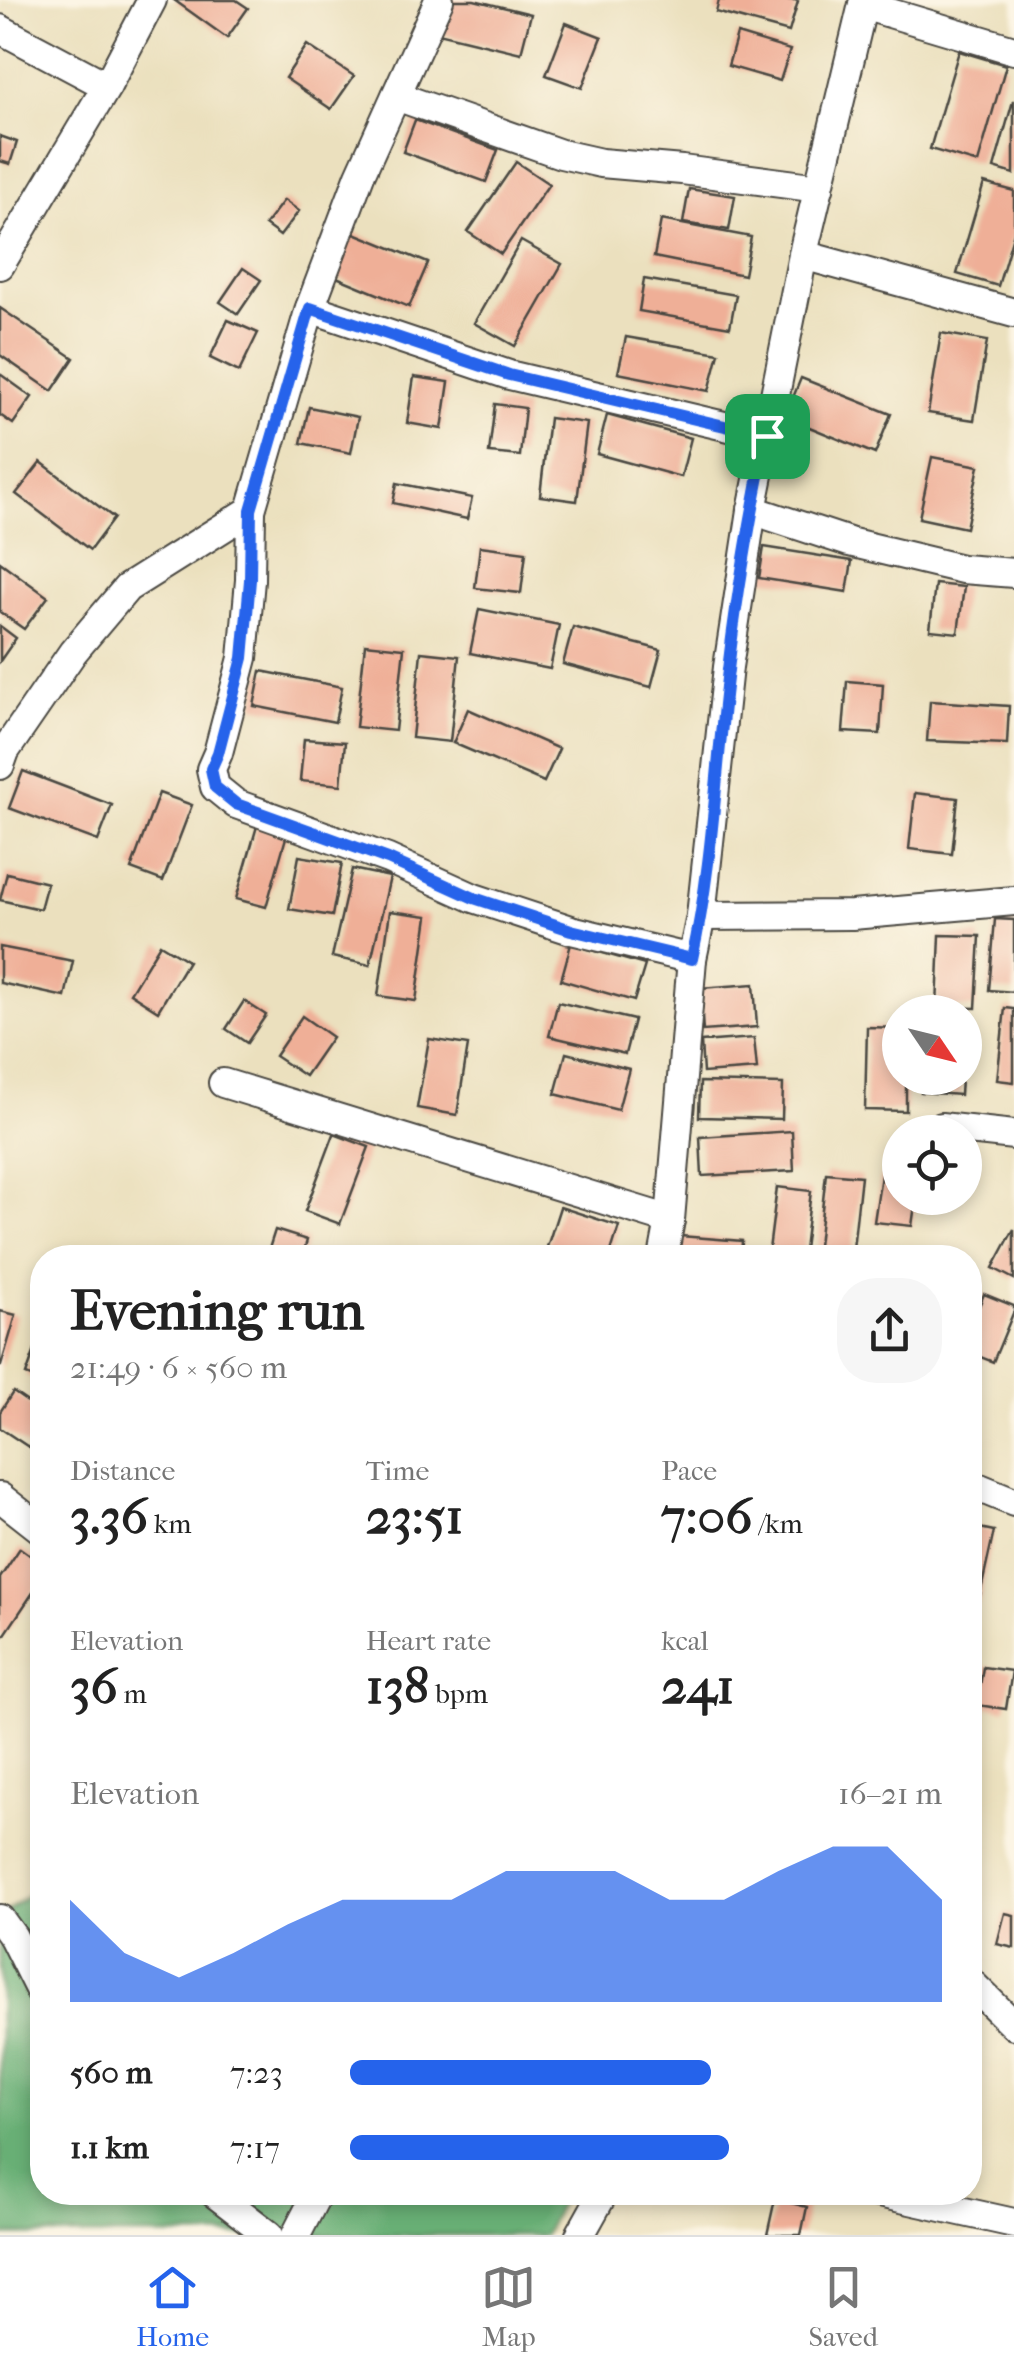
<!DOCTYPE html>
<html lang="en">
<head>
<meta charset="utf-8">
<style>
  :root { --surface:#fff; --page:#f6f6f6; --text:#222; --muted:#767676; --line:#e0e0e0; --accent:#2563eb }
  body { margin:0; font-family:"IM FELL French Canon",serif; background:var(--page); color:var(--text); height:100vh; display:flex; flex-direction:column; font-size:38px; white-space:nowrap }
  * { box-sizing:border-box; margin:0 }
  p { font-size:32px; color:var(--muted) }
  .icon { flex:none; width:55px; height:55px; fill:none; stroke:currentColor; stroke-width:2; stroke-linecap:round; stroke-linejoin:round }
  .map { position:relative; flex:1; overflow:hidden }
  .sheet { position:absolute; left:30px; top:1245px; width:952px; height:960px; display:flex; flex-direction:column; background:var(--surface); border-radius:40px; box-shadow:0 5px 15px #0003 }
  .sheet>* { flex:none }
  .needle { width:65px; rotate:125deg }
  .controls { position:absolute; left:882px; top:995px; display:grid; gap:20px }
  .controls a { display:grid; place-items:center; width:100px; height:100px; border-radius:50%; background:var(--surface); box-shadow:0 5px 15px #0003; font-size:50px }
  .pin { position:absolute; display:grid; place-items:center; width:85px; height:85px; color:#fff; margin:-42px; border-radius:20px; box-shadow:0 5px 15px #0006 }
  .round { display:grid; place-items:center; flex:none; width:105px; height:105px; border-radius:40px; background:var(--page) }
  .headline { display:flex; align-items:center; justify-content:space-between; height:170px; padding:0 40px }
  h1 { font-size:55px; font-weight:700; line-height:75px }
  .metrics { display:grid; grid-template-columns:repeat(3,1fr); gap:15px; height:170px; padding:10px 40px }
  .metrics div { display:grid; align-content:center }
  .metrics b { font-size:50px; font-weight:700 }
  .metrics small { font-size:28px; font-weight:400 }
  .metrics p { font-size:28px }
  .chart { height:280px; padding:20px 40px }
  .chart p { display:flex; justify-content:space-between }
  .chart svg { width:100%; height:180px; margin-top:10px; fill:var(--accent); opacity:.7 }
  ul { padding:0 40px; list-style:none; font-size:32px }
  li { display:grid; grid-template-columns:160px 120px 1fr; align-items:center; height:75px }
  li i { height:25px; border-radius:12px; background:var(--accent) }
  .tabs { display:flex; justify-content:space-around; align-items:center; height:140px; border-top:2px solid var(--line); background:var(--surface); font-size:28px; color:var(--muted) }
  .tabs a { display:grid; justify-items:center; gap:5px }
  .tabs .on { color:var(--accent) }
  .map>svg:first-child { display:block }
  .forest { fill:#68af75; stroke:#4a6d50; stroke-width:2.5 }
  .building { fill:#efaf97 }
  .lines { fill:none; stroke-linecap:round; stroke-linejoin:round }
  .minor-casing { stroke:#484641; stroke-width:32 }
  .minor { stroke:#fff; stroke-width:28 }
  .route-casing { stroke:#fff; stroke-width:20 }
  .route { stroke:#2563eb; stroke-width:12 }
</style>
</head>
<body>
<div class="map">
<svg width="1014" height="2235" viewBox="0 0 1014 2235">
  <rect width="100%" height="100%" fill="#fcf5e5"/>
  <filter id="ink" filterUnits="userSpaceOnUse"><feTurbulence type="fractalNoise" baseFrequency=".01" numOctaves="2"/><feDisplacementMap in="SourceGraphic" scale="20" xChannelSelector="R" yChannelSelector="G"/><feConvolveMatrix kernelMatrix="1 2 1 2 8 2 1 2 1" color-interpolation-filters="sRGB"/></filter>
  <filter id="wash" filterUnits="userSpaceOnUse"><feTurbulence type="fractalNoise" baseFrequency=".0048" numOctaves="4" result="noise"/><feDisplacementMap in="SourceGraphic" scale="40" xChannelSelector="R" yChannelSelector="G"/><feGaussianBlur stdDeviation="2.25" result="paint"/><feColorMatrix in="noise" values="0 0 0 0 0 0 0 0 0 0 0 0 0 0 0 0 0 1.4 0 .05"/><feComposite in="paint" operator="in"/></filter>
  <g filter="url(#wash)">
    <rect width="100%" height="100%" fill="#ebe0be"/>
    <!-- forest -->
    <polygon class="forest" points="42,1883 42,2192 565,2193 544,2235 0,2235 0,1917"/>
    <g id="blocks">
      <!-- building -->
      <g class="building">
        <polygon points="174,0 236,0 248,8 227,38"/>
        <polygon points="442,0 474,0 531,14 521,53 434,32"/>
        <polygon points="719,0 795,0 798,1 789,32 716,12"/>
        <polygon points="566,23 602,37 582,88 546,75"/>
        <polygon points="737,34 790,50 780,81 728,66"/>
        <polygon points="307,45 354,76 331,109 285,78"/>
        <polygon points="959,51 1006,65 978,163 930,149"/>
        <polygon points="1013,101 1014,101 1014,174 994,168"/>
        <polygon points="415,120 498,150 486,182 403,152"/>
        <polygon points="0,136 17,142 10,164 0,161"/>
        <polygon points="516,162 549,184 501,254 468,232"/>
        <polygon points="984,183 1014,191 1014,232 998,286 957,274"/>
        <polygon points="689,189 735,196 729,230 683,223"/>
        <polygon points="284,200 299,211 280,236 265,225"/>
        <polygon points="661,220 751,237 744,275 654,257"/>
        <polygon points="352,232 428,263 409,307 334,276"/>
        <polygon points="521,241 562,264 515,346 474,323"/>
        <polygon points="243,268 261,280 238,314 220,302"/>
        <polygon points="644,279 736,295 730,327 639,311"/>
        <polygon points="0,308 74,358 52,391 0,355"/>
        <polygon points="228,320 258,333 239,372 210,358"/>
        <polygon points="941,333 987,341 974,420 928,413"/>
        <polygon points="626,337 719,353 709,391 618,373"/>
        <polygon points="0,374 32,397 13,424 0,415"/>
        <polygon points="414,377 449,382 442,429 407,423"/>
        <polygon points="801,378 891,414 875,454 785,417"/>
        <polygon points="495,404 525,408 520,456 489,453"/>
        <polygon points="309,407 358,417 351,453 301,443"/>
        <polygon points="607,415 691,438 681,477 597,454"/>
        <polygon points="549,418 587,423 577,501 540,496"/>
        <polygon points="932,457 979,466 966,528 919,518"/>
        <polygon points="41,462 114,518 90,550 16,494"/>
        <polygon points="397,483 472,498 467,519 393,503"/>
        <polygon points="480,546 526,552 521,593 475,588"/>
        <polygon points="764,547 852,561 847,592 759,578"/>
        <polygon points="0,562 48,597 24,629 0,612"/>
        <polygon points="935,584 964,587 958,633 930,630"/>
        <polygon points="479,609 559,625 550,669 470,653"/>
        <polygon points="0,626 16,638 0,661"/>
        <polygon points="573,627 661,650 651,687 563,664"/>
        <polygon points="365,644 404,648 395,731 356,727"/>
        <polygon points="421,652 459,656 450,742 412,738"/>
        <polygon points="261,671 342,687 335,722 254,706"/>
        <polygon points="847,681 883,684 880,734 843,732"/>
        <polygon points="930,701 1009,706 1007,744 927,741"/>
        <polygon points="468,709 559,749 544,782 453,743"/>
        <polygon points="304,739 345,742 341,785 300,781"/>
        <polygon points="23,771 112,805 98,841 9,808"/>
        <polygon points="159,793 192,805 163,881 131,869"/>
        <polygon points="915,793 958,798 952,854 909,849"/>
        <polygon points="257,826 287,834 266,907 236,899"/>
        <polygon points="299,856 342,863 332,916 289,909"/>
        <polygon points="352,869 390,877 370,965 332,957"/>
        <polygon points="7,873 47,883 40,909 0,900"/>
        <polygon points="390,911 428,916 416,1001 378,996"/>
        <polygon points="995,919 1014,920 1014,992 989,990"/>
        <polygon points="940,935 980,936 976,1008 937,1007"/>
        <polygon points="160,944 188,961 158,1011 130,993"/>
        <polygon points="571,944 645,965 634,1001 561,980"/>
        <polygon points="0,947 73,961 65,997 0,983"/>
        <polygon points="754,984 757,1027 703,1031 700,988"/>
        <polygon points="244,1001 266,1015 247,1043 226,1029"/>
        <polygon points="558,1002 634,1020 625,1054 549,1036"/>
        <polygon points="1005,1008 1014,1009 1014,1082 997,1080"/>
        <polygon points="302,1016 332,1037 305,1076 275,1056"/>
        <polygon points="867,1027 900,1028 900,1078 906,1078 906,1111 865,1110"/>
        <polygon points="754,1038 757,1069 703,1073 701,1042"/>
        <polygon points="429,1039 468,1045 457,1115 417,1108"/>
        <polygon points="566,1053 629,1069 618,1110 555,1094"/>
        <polygon points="922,1078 961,1078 960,1095 921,1092"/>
        <polygon points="700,1082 783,1084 782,1119 699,1117"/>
        <polygon points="792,1131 794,1171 702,1176 700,1137"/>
        <polygon points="334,1134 369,1147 340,1224 305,1211"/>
        <polygon points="826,1173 861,1176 852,1258 817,1255"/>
        <polygon points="881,1175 900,1177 900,1198 916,1198 912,1226 874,1222"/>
        <polygon points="777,1187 811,1191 803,1258 768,1258"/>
        <polygon points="560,1207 619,1226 609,1258 571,1258 546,1250"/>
        <polygon points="1014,1229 1014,1279 993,1268"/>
        <polygon points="275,1230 307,1240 302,1258 266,1258"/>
        <polygon points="680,1236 742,1241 741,1258 678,1258"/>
        <polygon points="984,1294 1014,1306 1014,1311 993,1362 970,1353 970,1328"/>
        <polygon points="0,1311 16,1315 1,1366 0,1366"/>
        <polygon points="42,1330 42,1381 26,1375"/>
        <polygon points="13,1392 42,1412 42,1435 33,1450 0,1428 0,1412"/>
        <polygon points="970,1526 994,1531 978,1604 970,1602"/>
        <polygon points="20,1548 42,1564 42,1579 4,1636 0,1634 0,1578"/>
        <polygon points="983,1667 1012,1671 1006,1709 977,1705"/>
        <polygon points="1005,1913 1014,1915 1014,1948 997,1944"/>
        <polygon points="775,2199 807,2207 801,2235 767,2235"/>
      </g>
    </g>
  </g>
  <g filter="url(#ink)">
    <use href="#blocks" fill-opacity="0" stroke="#484641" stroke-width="2.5"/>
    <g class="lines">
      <!-- minor casing -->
      <g class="minor-casing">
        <g id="minor">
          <polyline points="863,5 1014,50"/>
          <polyline points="0,29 107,86"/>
          <polyline points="396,96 561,154 601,163 682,170 819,188"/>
          <polyline points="803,255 1014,313"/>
          <polyline points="0,265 107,86 152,0"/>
          <polyline points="310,308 509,375 767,436"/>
          <polyline points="251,510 250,580 243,658 218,753 211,769 215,787 236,804 388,859 474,898 571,930 692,959"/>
          <polyline points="752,510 849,542 962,569 1014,573"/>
          <polyline points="0,765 5,751 73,652 127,588 251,510 310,308 360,175 439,0"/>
          <polyline points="701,916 852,915 1014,901"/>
          <polyline points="223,1083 670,1220"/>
          <polyline points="941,1127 1014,1135"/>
          <polyline points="663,1258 670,1220 692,959 701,916 728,667 752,510 805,245 864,0"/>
          <polyline points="970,1484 1014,1502"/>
          <polyline points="0,1497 42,1530"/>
          <polyline points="0,1919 13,1937 42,1995"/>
          <polyline points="970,1982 1014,2025"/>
          <polyline points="213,2192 269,2235"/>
          <polyline points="874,2192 1014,2223"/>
          <polyline points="296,2235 318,2192"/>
          <polyline points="580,2235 604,2192"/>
        </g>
      </g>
      <!-- minor -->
      <use href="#minor" class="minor"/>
    </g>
  </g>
  <g class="lines" filter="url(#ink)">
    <!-- route casing -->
    <g class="route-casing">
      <path id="route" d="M310 308 509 375 767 436C751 514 737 592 728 670 716 766 713 864 692 959L571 930 474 898 388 859 236 804 215 787 211 769 218 753 243 658 250 580 251 510Z"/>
    </g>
    <!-- route -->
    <use href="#route" class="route"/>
  </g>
</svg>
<div class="controls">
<a><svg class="needle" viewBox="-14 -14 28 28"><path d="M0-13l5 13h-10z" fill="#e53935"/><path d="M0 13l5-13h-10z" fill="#767676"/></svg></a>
<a><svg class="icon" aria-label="locate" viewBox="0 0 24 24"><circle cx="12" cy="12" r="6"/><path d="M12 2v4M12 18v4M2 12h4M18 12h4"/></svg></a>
</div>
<div class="pin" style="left:767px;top:436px;background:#1e9e55"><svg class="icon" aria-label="arrive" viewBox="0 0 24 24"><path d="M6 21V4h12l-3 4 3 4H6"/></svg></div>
<section class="sheet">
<div class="headline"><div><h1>Evening run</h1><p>21:49 · 6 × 560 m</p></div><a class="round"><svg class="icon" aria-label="share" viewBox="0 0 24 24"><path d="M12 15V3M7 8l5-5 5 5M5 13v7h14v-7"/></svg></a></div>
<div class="metrics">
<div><p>Distance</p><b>3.36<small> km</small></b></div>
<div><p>Time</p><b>23:51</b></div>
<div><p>Pace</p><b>7:06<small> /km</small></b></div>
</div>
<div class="metrics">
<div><p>Elevation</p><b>36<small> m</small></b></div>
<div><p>Heart rate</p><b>138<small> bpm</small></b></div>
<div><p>kcal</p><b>241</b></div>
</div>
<div class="chart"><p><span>Elevation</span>16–21 m</p>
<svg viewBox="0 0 160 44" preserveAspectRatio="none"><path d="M0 44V19L10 32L20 38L30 32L40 25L50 19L60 19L70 19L80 12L90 12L100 12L110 19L120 19L130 12L140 6L150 6L160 19V44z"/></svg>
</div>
<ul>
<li><b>560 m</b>7:23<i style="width:61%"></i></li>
<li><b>1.1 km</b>7:17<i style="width:64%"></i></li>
</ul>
</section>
</div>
<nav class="tabs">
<a class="on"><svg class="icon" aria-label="home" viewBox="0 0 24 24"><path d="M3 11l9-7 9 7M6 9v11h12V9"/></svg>Home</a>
<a><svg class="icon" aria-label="map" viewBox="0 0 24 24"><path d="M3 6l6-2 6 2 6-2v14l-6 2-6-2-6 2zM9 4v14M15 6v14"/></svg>Map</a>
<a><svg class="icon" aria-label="saved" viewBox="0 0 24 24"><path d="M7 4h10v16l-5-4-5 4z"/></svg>Saved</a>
</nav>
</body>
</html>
